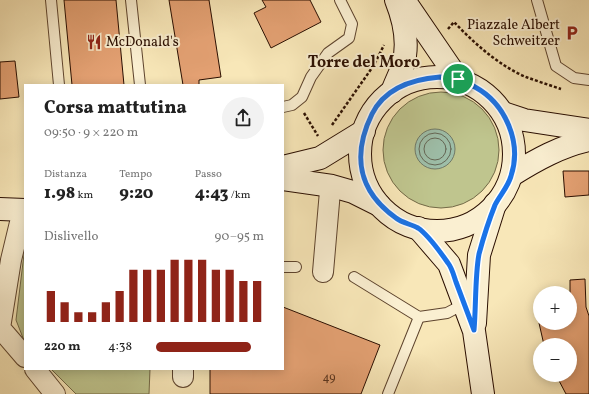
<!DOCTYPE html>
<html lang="it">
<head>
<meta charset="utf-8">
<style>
  :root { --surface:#fff; --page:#f2f2f2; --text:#222; --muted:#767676; --accent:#8f2418 }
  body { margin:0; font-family:Vollkorn,serif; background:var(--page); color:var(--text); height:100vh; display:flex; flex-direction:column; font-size:15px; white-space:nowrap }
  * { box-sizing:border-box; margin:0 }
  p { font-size:13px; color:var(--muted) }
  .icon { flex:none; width:22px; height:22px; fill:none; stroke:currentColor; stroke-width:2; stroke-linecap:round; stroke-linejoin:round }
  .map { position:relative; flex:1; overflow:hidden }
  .panel { position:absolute; left:24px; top:84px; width:260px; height:286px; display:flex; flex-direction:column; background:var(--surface); border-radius:0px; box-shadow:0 2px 10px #0003 }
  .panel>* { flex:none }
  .fabs { position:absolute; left:533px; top:286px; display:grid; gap:8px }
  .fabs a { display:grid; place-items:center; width:44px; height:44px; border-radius:50%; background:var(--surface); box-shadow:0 2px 10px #0003; font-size:20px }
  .pin { position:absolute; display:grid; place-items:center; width:34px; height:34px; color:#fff; margin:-17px; border:2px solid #fff; border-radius:50%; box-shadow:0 1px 4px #0007 }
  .round { display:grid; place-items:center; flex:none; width:42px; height:42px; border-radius:21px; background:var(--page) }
  .headline { display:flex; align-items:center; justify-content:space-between; height:68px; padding:0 20px }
  h1 { font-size:18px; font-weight:800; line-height:30px }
  .stats { display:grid; grid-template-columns:repeat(3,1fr); gap:6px; height:68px; padding:4px 20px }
  .stats div { display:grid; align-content:center }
  .stats b { font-size:17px; font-weight:800 }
  .stats small { font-size:11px; font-weight:400 }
  .stats p { font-size:11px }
  .chart { height:112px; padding:8px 20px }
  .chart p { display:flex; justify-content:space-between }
  .chart svg { width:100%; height:72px; margin-top:4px; stroke:var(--accent); stroke-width:6 }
  ul { padding:0 20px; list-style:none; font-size:13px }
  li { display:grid; grid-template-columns:64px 48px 1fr; align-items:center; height:30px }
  li i { height:10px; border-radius:5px; background:var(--accent) }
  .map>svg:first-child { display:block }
  .grass { fill:#bfc58e; stroke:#746a47 }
  .water { fill:#9ec0ab; stroke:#707967 }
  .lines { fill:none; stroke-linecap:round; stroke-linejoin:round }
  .shore { stroke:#646756; stroke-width:1 }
  .building { fill:#e4a173; stroke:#2a0e00 }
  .lane-casing { stroke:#5e442e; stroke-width:12 }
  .street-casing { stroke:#5e442e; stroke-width:22 }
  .secondary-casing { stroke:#2a0e00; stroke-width:24 }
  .path { stroke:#2a0e00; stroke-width:2.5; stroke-dasharray:3 2; stroke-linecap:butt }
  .lane { stroke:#faefd1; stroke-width:10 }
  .street { stroke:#faefd1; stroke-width:20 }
  .secondary { stroke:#faefd1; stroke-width:22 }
  .route-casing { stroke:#fff; stroke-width:8 }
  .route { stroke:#1a73e8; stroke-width:5 }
  .labels { text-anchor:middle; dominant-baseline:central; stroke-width:4; stroke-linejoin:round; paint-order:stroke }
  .number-label { font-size:12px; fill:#58331d }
  .poi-label { font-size:14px; fill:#2a0e00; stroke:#faefd1; text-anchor:end }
  .quarter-label { font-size:16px; font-weight:bold; fill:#2a0e00; stroke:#faefd1 }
</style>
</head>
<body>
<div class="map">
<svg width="589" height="394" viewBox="0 0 589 394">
  <rect width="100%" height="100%" fill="#f8e7b8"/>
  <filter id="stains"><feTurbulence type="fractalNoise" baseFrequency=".005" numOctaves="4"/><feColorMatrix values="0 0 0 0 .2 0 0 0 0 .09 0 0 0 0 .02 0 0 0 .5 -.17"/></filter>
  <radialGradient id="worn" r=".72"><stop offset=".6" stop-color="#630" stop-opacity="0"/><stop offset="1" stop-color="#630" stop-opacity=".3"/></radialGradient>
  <!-- grass -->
  <g class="grass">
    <circle cx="441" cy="150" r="58"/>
    <polygon points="25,246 25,343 16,320"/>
    <polygon points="51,369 150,369 149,394 76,394"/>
  </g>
  <!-- water -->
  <circle class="water" cx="435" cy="149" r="20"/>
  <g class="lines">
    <!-- shore -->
    <g class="shore">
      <circle cx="435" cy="149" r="16"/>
      <circle cx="435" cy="149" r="11"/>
    </g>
  </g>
  <!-- building -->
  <g class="building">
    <polygon points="64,0 116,0 124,85 72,85"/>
    <polygon points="169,0 209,0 221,77 199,80 199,85 183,85"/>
    <polygon points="262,0 310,0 321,22 271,48 254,13 266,7"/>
    <polygon points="15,61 19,97 0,99 0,62"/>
    <polygon points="563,171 589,171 589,195 565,197"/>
    <polygon points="585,279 586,307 589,316 589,394 566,394 556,375 570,375 570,345 544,345 539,323 570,323 570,280"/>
    <polygon points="283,307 380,345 361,394 210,394 210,369 283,369"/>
  </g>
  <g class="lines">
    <!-- lane casing -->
    <g class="lane-casing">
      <g id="lane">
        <polyline points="51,0 59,85"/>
        <polyline points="131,0 140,85"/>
        <polyline points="537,0 556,66 574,78 589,80"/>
        <polyline points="283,107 292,105 302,97 311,77 328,53 349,38 352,24 340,0"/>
        <polyline points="283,267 296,267"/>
        <polyline points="354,277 419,317 447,313 464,304"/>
        <polyline points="388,394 419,317"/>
      </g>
    </g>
    <!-- street casing -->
    <g class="street-casing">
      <g id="street">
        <polyline points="23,210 11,260 0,328 25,357"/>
        <polyline points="323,272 330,191"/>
        <polyline points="35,369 55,394"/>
        <polyline points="183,377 183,369"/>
      </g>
    </g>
    <!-- secondary casing -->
    <g class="secondary-casing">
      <g id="secondary">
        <polyline points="404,0 458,79"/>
        <circle cx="437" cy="154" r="77"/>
        <path d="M392 92C395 83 400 74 403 65 409 44 404 20 396 0"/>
        <polyline points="503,113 524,120 589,130"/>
        <polyline points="283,167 320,158 364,131"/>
        <path d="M512 175C536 160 561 146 589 140"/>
        <polyline points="283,179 332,186 353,192 379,205"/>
        <polyline points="0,209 25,210"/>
        <polyline points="418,228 449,264 474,331 483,394"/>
        <polyline points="475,323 479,255 495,204"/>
      </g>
    </g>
    <!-- path -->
    <g class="path">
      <path d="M448 29 454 22C474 43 498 65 526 77 537 81 549 85 561 89"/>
      <polyline points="304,113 318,136"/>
      <polyline points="332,125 374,65 384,45"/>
    </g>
    <!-- lane -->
    <use href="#lane" class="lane"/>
    <!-- street -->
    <use href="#street" class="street"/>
    <!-- secondary -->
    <use href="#secondary" class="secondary"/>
  </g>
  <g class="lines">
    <!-- route casing -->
    <g class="route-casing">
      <path id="route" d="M440 77C453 79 465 81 475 87 506 104 522 143 511 176 508 187 500 195 495 205 489 220 483 239 479 254 475 275 476 308 474 330 468 314 462 298 456 282 454 276 452 268 448 263 441 253 427 234 418 228 411 224 402 223 396 218 358 191 352 155 372 114 385 88 414 79 440 77Z"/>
    </g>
    <!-- route -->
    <use href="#route" class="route"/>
  </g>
  <!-- icons -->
  <defs>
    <g id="parking-bare" transform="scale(1.2)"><path d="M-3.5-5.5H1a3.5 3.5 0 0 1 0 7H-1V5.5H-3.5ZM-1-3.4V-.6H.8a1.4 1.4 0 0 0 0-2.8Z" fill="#8f2418" stroke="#faefd1" stroke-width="2.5" paint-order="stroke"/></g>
    <g id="restaurant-bare" transform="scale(1.2)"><path d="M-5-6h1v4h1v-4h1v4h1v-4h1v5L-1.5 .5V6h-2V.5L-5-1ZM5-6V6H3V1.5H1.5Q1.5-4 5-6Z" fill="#8f2418" stroke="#faefd1" stroke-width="2.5" paint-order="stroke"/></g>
  </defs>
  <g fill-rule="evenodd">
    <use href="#parking-bare" x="572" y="33"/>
    <use href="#restaurant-bare" x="94" y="42"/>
  </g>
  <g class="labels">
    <!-- number labels -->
    <g class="number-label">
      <text x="329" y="378">49</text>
    </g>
    <!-- poi labels -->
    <g class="poi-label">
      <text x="560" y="25">Piazzale Albert<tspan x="560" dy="16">Schweitzer</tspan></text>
      <text x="106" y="42" text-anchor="start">McDonald's</text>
    </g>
    <!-- quarter labels -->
    <g class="quarter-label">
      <text x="364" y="63">Torre del Moro</text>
    </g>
  </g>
  <rect width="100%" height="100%" filter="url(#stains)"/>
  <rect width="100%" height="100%" fill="url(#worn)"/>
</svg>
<div class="fabs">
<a>+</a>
<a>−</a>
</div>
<div class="pin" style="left:458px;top:79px;background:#1e9e55"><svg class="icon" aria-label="arrive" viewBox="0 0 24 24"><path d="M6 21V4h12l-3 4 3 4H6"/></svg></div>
<section class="panel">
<div class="headline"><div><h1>Corsa mattutina</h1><p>09:50 · 9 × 220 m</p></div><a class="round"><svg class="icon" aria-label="share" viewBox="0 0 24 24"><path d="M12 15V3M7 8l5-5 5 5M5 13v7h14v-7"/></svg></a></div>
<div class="stats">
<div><p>Distanza</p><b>1.98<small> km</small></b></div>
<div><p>Tempo</p><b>9:20</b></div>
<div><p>Passo</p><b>4:43<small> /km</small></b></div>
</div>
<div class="chart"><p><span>Dislivello</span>90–95 m</p>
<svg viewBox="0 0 160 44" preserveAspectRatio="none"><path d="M5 44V25M15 44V32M25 44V38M35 44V38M45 44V32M55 44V25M65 44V12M75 44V12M85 44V12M95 44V6M105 44V6M115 44V6M125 44V12M135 44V12M145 44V19M155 44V19"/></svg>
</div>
<ul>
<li><b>220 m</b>4:38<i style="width:88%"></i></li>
</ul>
</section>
</div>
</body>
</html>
